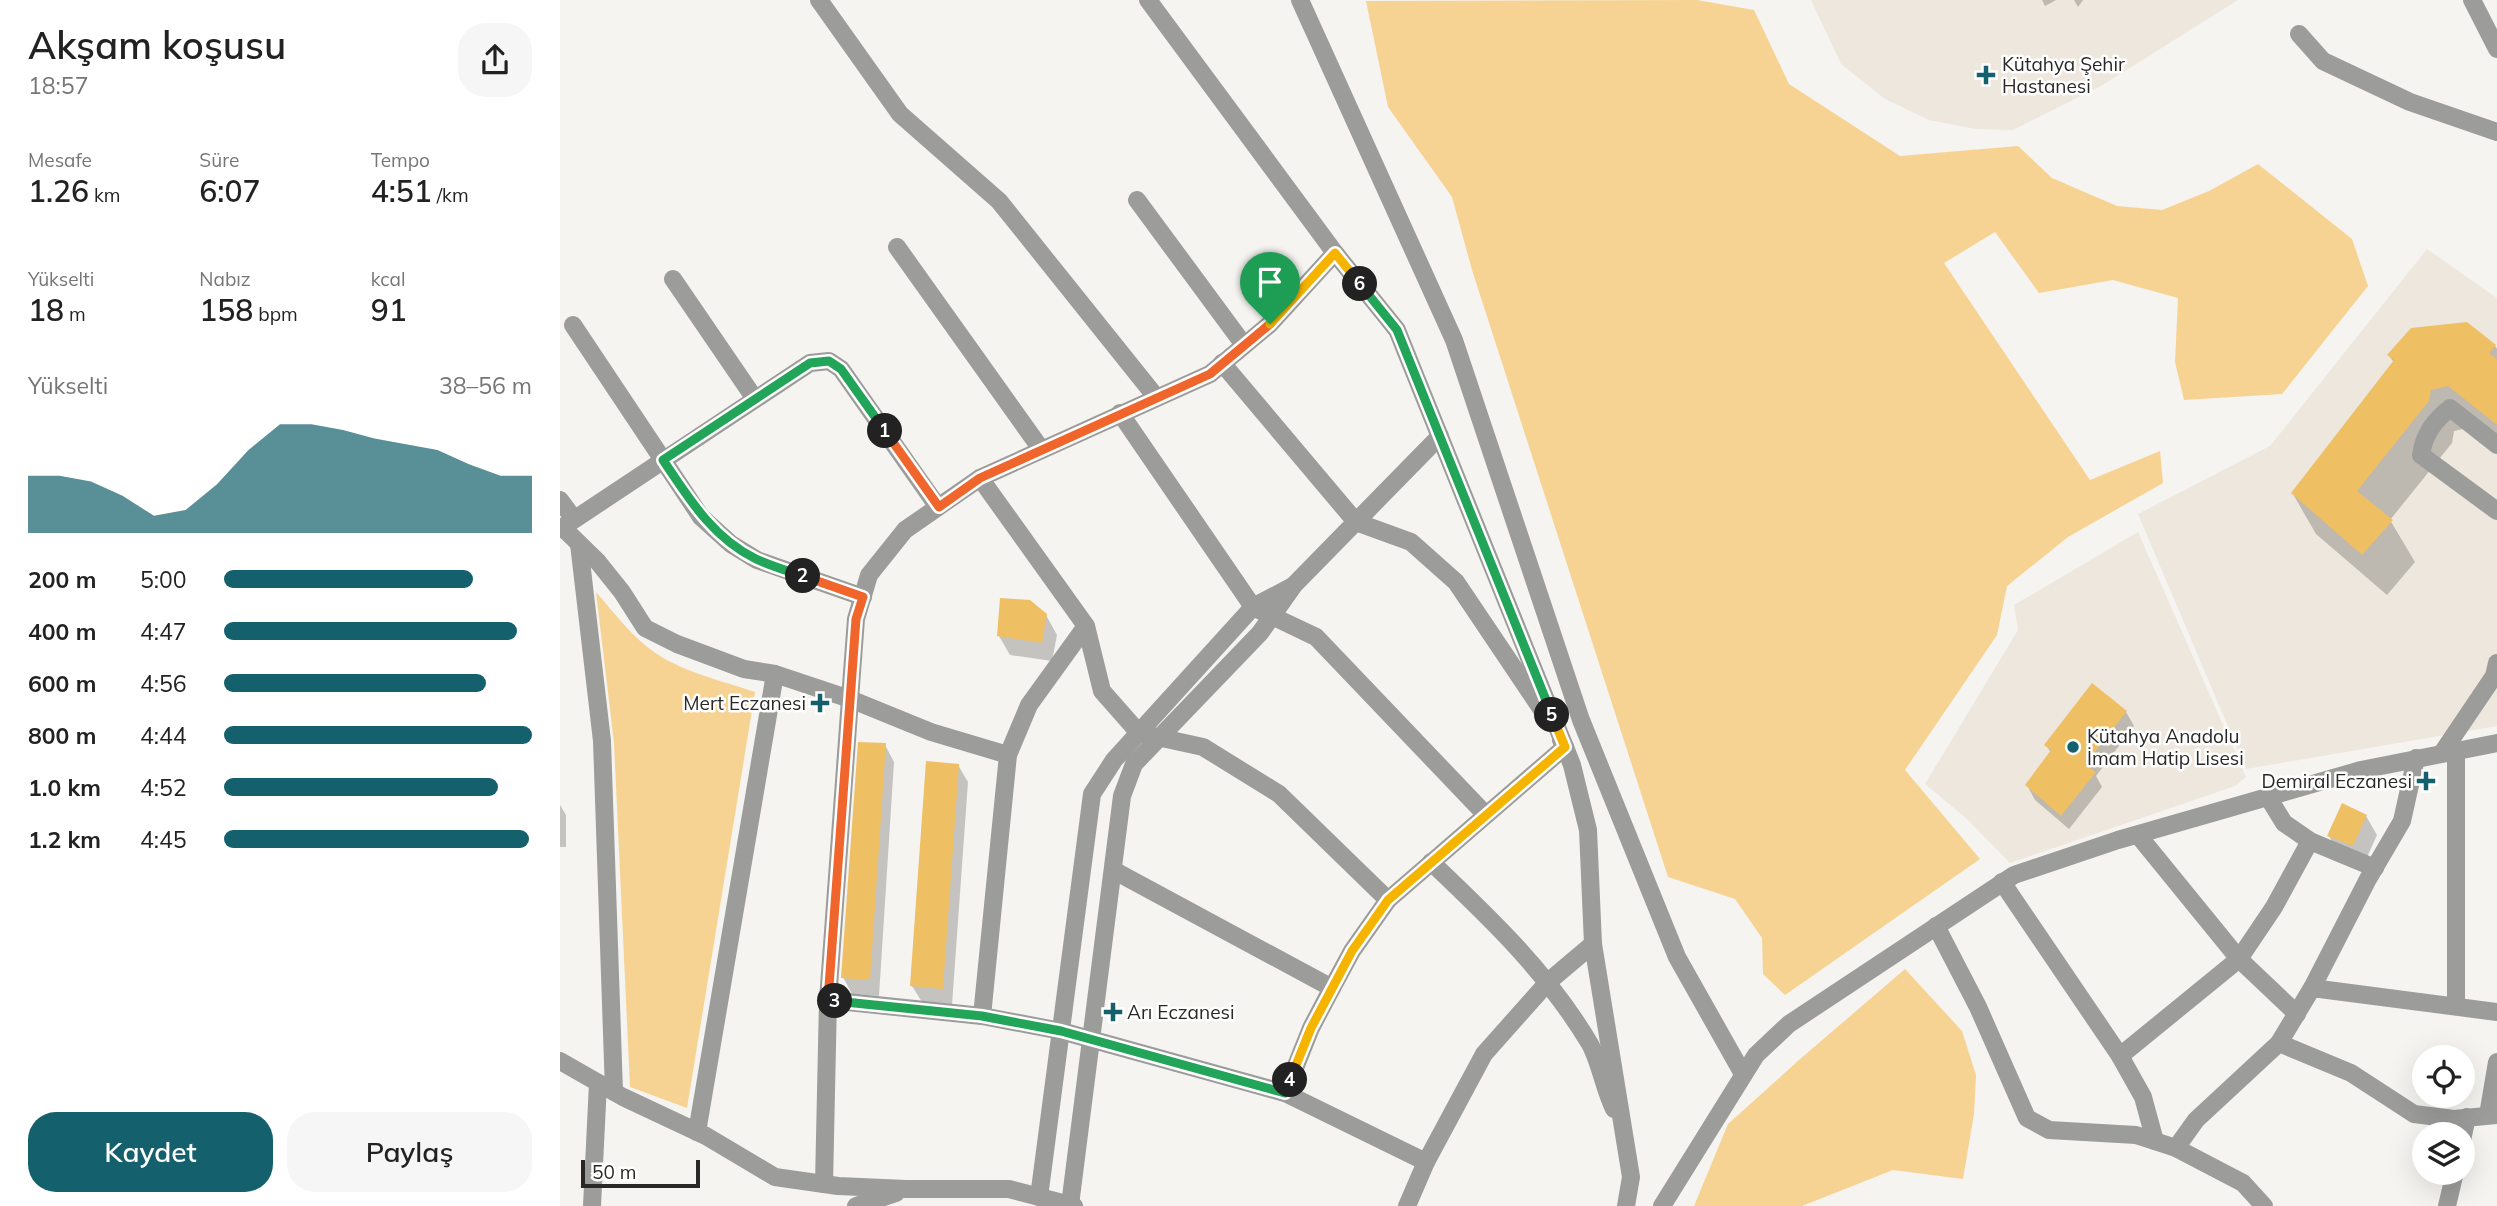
<!DOCTYPE html>
<html lang="tr">
<head>
<meta charset="utf-8">
<style>
  :root { --surface:#fff; --page:#f6f6f6; --text:#222; --muted:#767676; --accent:#14606c }
  body { margin:0; font-family:Mulish,sans-serif; background:var(--page); color:var(--text); height:100vh; display:flex; flex-direction:column; font-size:26px; white-space:nowrap }
  * { box-sizing:border-box; margin:0 }
  p { font-size:23px; color:var(--muted) }
  .icon { flex:none; width:38px; height:38px; fill:none; stroke:currentColor; stroke-width:2; stroke-linecap:round; stroke-linejoin:round }
  .map { position:relative; flex:1; overflow:hidden }
  .drawer { display:flex; flex-direction:column; background:var(--surface); width:560px }
  .drawer>* { flex:none }
  .tools { position:absolute; left:1852px; top:1045px; display:grid; gap:14px }
  .tools a { display:grid; place-items:center; width:63px; height:63px; border-radius:50%; background:var(--surface); box-shadow:0 7px 28px #0002; font-size:35px }
  .scale { position:absolute; left:21px; bottom:18px; width:119px; box-sizing:border-box; padding-left:7px; border:4px solid #292827; border-top:0; font-size:19px; line-height:24px; white-space:nowrap; color:#292827; -webkit-text-stroke:5px #fff; paint-order:stroke }
  .pin { position:absolute; display:grid; place-items:center; width:60px; height:60px; color:#fff; margin:-72px -30px; border-radius:50% 50% 50% 0; rotate:-45deg; box-shadow:0 0 7px #0007 }
  .pin .icon { rotate:45deg }
  .km { position:absolute; width:35px; height:35px; margin:-18px; border-radius:50%; background:#222; color:#fff; font-size:19px; line-height:35px; text-align:center }
  .round { display:grid; place-items:center; flex:none; width:74px; height:74px; border-radius:28px; background:var(--page) }
  .overview { display:flex; align-items:center; justify-content:space-between; height:119px; padding:0 28px }
  h1 { font-size:38px; font-weight:600; line-height:52px }
  .stats { display:grid; grid-template-columns:repeat(3,1fr); gap:10px; height:119px; padding:7px 28px }
  .stats div { display:grid; align-content:center }
  .stats b { font-size:30px; font-weight:600 }
  .stats small { font-size:19px; font-weight:400 }
  .stats p { font-size:19px }
  .chart { height:196px; padding:14px 28px }
  .chart p { display:flex; justify-content:space-between }
  .chart svg { width:100%; height:126px; margin-top:7px; fill:var(--accent); opacity:.7 }
  .action { display:flex; gap:14px; margin-top:auto; padding:14px 28px }
  .action a { flex:1; height:80px; border-radius:28px; background:var(--accent); color:#fff; font-size:28px; font-weight:600; line-height:80px; text-align:center }
  .action a+a { background:var(--page); color:var(--text) }
  ul { padding:0 28px; list-style:none; font-size:23px }
  li { display:grid; grid-template-columns:112px 84px 1fr; align-items:center; height:52px }
  li i { height:18px; border-radius:9px; background:var(--accent) }
  main { display:flex; flex:1; min-height:0 }
  .map>svg:first-child { display:block }
  .built { fill:#ede7dd }
  .green { fill:#f7d393 }
  .shadow { fill:#0003 }
  .building { fill:#efbf64 }
  .lines { fill:none; stroke-linecap:round; stroke-linejoin:round }
  .minor { stroke:#9c9c9b; stroke-width:18 }
  .tertiary { stroke:#9c9c9b; stroke-width:18 }
  .split-1-casing { stroke:#fff; stroke-width:14 }
  .split-2-casing { stroke:#fff; stroke-width:14 }
  .split-3-casing { stroke:#fff; stroke-width:14 }
  .split-4-casing { stroke:#fff; stroke-width:14 }
  .split-5-casing { stroke:#fff; stroke-width:14 }
  .split-6-casing { stroke:#fff; stroke-width:14 }
  .split-7-casing { stroke:#fff; stroke-width:14 }
  .split-1 { stroke:#f0652b; stroke-width:9 }
  .split-2 { stroke:#22a559; stroke-width:9 }
  .split-3 { stroke:#f0652b; stroke-width:9 }
  .split-4 { stroke:#22a559; stroke-width:9 }
  .split-5 { stroke:#f5b400; stroke-width:9 }
  .split-6 { stroke:#22a559; stroke-width:9 }
  .split-7 { stroke:#f5b400; stroke-width:9 }
  .poi-dot { fill:#14606c; stroke:#fff; stroke-width:2.5 }
  .labels { text-anchor:middle; dominant-baseline:central; stroke-width:5; stroke-linejoin:round; paint-order:stroke }
  .poi-label { font-size:19px; fill:#292827; stroke:#fff; text-anchor:start }
</style>
</head>
<body>
<main>
<section class="drawer">
<div class="overview"><div><h1>Akşam koşusu</h1><p>18:57</p></div><a class="round"><svg class="icon" aria-label="share" viewBox="0 0 24 24"><path d="M12 15V3M7 8l5-5 5 5M5 13v7h14v-7"/></svg></a></div>
<div class="stats">
<div><p>Mesafe</p><b>1.26<small> km</small></b></div>
<div><p>Süre</p><b>6:07</b></div>
<div><p>Tempo</p><b>4:51<small> /km</small></b></div>
</div>
<div class="stats">
<div><p>Yükselti</p><b>18<small> m</small></b></div>
<div><p>Nabız</p><b>158<small> bpm</small></b></div>
<div><p>kcal</p><b>91</b></div>
</div>
<div class="chart"><p><span>Yükselti</span>38–56 m</p>
<svg viewBox="0 0 160 44" preserveAspectRatio="none"><path d="M0 44V24L10 24L20 26L30 31L40 38L50 36L60 27L70 15L80 6L90 6L100 8L110 11L120 13L130 15L140 20L150 24L160 24V44z"/></svg>
</div>
<ul>
<li><b>200 m</b>5:00<i style="width:81%"></i></li>
<li><b>400 m</b>4:47<i style="width:95%"></i></li>
<li><b>600 m</b>4:56<i style="width:85%"></i></li>
<li><b>800 m</b>4:44<i style="width:100%"></i></li>
<li><b>1.0 km</b>4:52<i style="width:89%"></i></li>
<li><b>1.2 km</b>4:45<i style="width:99%"></i></li>
</ul>
<div class="action"><a>Kaydet</a><a>Paylaş</a></div>
</section>
<div class="map">
<svg width="1937" height="1206" viewBox="0 0 1937 1206">
  <rect width="100%" height="100%" fill="#f5f4f1"/>
  <!-- built -->
  <g class="built">
    <polygon points="1251,0 1678,0 1541,86 1453,130 1416,129 1369,120 1325,99 1281,64"/>
    <polygon points="1867,249 1937,298 1937,726 1686,769 1578,514 1710,446"/>
    <polygon points="1578,532 1686,777 1675,786 1450,863 1406,818 1365,784 1458,630 1454,605"/>
  </g>
  <!-- green -->
  <g class="green">
    <polygon points="1137,0 1194,10 1229,84 1340,156 1458,146 1492,178 1557,206 1602,210 1649,191 1698,164 1792,239 1808,286 1722,394 1624,400 1615,362 1618,298 1553,280 1479,293 1435,232 1384,263 1530,480 1600,451 1603,483 1508,537 1447,586 1437,635 1345,770 1420,859 1225,995 1203,974 1202,938 1175,899 1108,877 912,270 892,197 828,107 806,1"/>
    <path d="M36 592C55 614 73 638 97 654 126 673 163 681 195 692L127 1108 70 1087 54 743Z"/>
    <polygon points="1345,969 1402,1031 1416,1075 1414,1114 1403,1179 1333,1170 1242,1206 1134,1206 1168,1124 1239,1060"/>
  </g>
  <!-- shadow -->
  <g class="shadow">
    <polygon points="1482,0 1496,0 1485,6"/>
    <polygon points="1514,0 1523,0 1518,7"/>
    <polygon points="1935,346 1937,349 1937,446 1912,427 1894,431 1892,443 1830,520 1855,562 1827,595 1756,534 1733,494 1834,363 1829,355"/>
    <polygon points="486,615 497,635 492,661 450,655 439,636"/>
    <polygon points="1566,712 1574,726 1536,776 1542,787 1509,829 1475,800 1467,785 1491,753 1487,746"/>
    <polygon points="325,745 334,762 319,996 292,994 283,977"/>
    <polygon points="398,765 408,782 392,1005 362,1002 352,986"/>
    <polygon points="0,805 6,815 6,847 0,847"/>
    <polygon points="1806,816 1817,835 1804,864 1780,855 1769,836"/>
  </g>
  <!-- building -->
  <g class="building">
    <polygon points="1907,322 1936,345 1929,353 1937,359 1937,425 1888,386 1871,390 1869,401 1797,491 1833,520 1802,555 1731,493 1834,360 1827,355 1851,328"/>
    <polygon points="440,598 470,600 487,614 482,643 437,636"/>
    <polygon points="1532,683 1567,711 1525,765 1536,772 1501,816 1465,785 1491,750 1484,745"/>
    <polygon points="298,742 326,743 310,980 281,978"/>
    <polygon points="366,761 399,764 383,989 350,986"/>
    <polygon points="1782,803 1807,815 1793,846 1767,836"/>
  </g>
  <g class="lines">
    <!-- minor -->
    <g class="minor">
      <polyline points="259,0 340,114 439,201 596,397"/>
      <polyline points="588,0 775,253 837,330 1005,747 1012,765 1028,830 1033,944 1071,1177 1066,1206"/>
      <polyline points="1912,0 1937,49"/>
      <polyline points="1739,34 1763,61 1850,102 1937,132"/>
      <polyline points="577,200 684,345"/>
      <polyline points="337,247 481,449"/>
      <polyline points="113,279 195,399"/>
      <polyline points="13,325 141,517 171,544 197,560 303,597"/>
      <polyline points="662,363 796,522 851,542 896,582 982,710"/>
      <polyline points="560,413 693,607 756,637 926,815"/>
      <path d="M1937 445 1890 408C1874 421 1864 434 1861 455L1937 511"/>
      <polyline points="420,478 526,626 542,691 579,733 643,747 719,794 828,900"/>
      <polyline points="0,500 14,519"/>
      <polyline points="2,527 38,562 62,592 85,628 117,644 184,669 215,674 290,699 371,732 448,755"/>
      <polyline points="0,529 250,363 269,361 281,369 378,507"/>
      <polyline points="19,544 42,741 54,1092"/>
      <polyline points="1882,753 1934,676 1937,663"/>
      <polyline points="1708,797 1724,823 1750,841 1815,868"/>
      <polyline points="1578,835 1679,959 1737,1014"/>
      <path d="M871 862C931 919 987 972 1030 1044 1040 1062 1044 1089 1054 1109"/>
      <polyline points="553,870 772,988"/>
      <polyline points="1442,882 1560,1056 1583,1097 1595,1141"/>
      <polyline points="1376,926 1418,1007 1467,1118 1489,1130 1576,1135 1616,1148 1683,1183 1704,1206"/>
      <polyline points="1752,988 1937,1012"/>
      <polyline points="268,1000 422,1016 501,1031 725,1093 866,1162"/>
      <polyline points="1896,1006 1896,750"/>
      <polyline points="422,1016 448,755 469,705 526,626"/>
      <polyline points="1719,1043 1791,1073 1854,1114 1894,1119 1937,1115"/>
      <polyline points="1560,1056 1679,959 1714,907 1750,841"/>
      <polyline points="0,1061 63,1097 146,1136 215,1177 278,1186 346,1189 449,1189 514,1206"/>
      <polyline points="725,1093 751,1028 772,988 792,951 828,900 1005,747 1001,740"/>
      <polyline points="1928,1115 1937,1062"/>
      <polyline points="137,1132 215,674"/>
      <polyline points="1902,1140 1907,1117"/>
      <polyline points="1616,1148 1636,1120 1719,1043 1752,988 1808,879 1842,821 1856,758"/>
      <polyline points="264,1184 268,1000 290,699 296,619 309,575 345,530 420,478 650,374 710,324 775,253"/>
      <polyline points="479,1197 532,794 554,760 693,607 731,587"/>
      <polyline points="510,1205 562,796 574,764 700,633 734,585 880,436"/>
      <polyline points="32,1206 38,1083"/>
      <polyline points="296,1206 336,1193"/>
      <polyline points="847,1206 866,1162 924,1054 988,982 1033,944"/>
      <polyline points="1887,1206 1895,1172"/>
    </g>
    <!-- tertiary -->
    <g class="tertiary">
      <polyline points="740,0 894,340 1021,720 1117,957 1183,1074"/>
      <polyline points="1102,1206 1196,1055 1229,1024 1454,875 1558,840 1801,770 1937,743"/>
    </g>
  </g>
  <g class="lines">
    <!-- split-1 casing -->
    <g class="split-1-casing">
      <polyline id="split-1" points="325,431 379,507 420,478 650,374 710,324"/>
    </g>
    <!-- split-2 casing -->
    <g class="split-2-casing">
      <path id="split-2" d="M243 576C228 571 211 566 196 559 153 538 129 499 103 460L250 363 269 361 281 369 325 431"/>
    </g>
    <!-- split-3 casing -->
    <g class="split-3-casing">
      <polyline id="split-3" points="243,576 303,597 296,619 268,1000 275,1001"/>
    </g>
    <!-- split-4 casing -->
    <g class="split-4-casing">
      <polyline id="split-4" points="275,1001 422,1016 501,1031 725,1093 730,1080"/>
    </g>
    <!-- split-5 casing -->
    <g class="split-5-casing">
      <polyline id="split-5" points="730,1080 751,1028 792,951 828,900 1005,747 992,715"/>
    </g>
    <!-- split-6 casing -->
    <g class="split-6-casing">
      <polyline id="split-6" points="800,284 837,330 992,715"/>
    </g>
    <!-- split-7 casing -->
    <g class="split-7-casing">
      <polyline id="split-7" points="710,324 775,253 800,284"/>
    </g>
    <!-- split-1 -->
    <use href="#split-1" class="split-1"/>
    <!-- split-2 -->
    <use href="#split-2" class="split-2"/>
    <!-- split-3 -->
    <use href="#split-3" class="split-3"/>
    <!-- split-4 -->
    <use href="#split-4" class="split-4"/>
    <!-- split-5 -->
    <use href="#split-5" class="split-5"/>
    <!-- split-6 -->
    <use href="#split-6" class="split-6"/>
    <!-- split-7 -->
    <use href="#split-7" class="split-7"/>
  </g>
  <!-- markers -->
  <g class="poi-dot">
    <path d="M1422.5 64.5h7v7h7v7h-7v7h-7v-7h-7v-7h7z"/>
    <path d="M256.5 692.5h7v7h7v7h-7v7h-7v-7h-7v-7h7z"/>
    <circle cx="1513" cy="747" r="7"/>
    <path d="M1862.5 770.5h7v7h7v7h-7v7h-7v-7h-7v-7h7z"/>
    <path d="M549.5 1001.5h7v7h7v7h-7v7h-7v-7h-7v-7h7z"/>
  </g>
  <g class="labels">
    <!-- poi labels -->
    <g class="poi-label">
      <text x="1442" y="64">Kütahya Şehir<tspan x="1442" dy="22">Hastanesi</tspan></text>
      <text x="246" y="703" text-anchor="end">Mert Eczanesi</text>
      <text x="1527" y="736">Kütahya Anadolu<tspan x="1527" dy="22">İmam Hatip Lisesi</tspan></text>
      <text x="1852" y="781" text-anchor="end">Demiral Eczanesi</text>
      <text x="567" y="1012">Arı Eczanesi</text>
    </g>
  </g>
</svg>
<div class="tools">
<a><svg class="icon" aria-label="locate" viewBox="0 0 24 24"><circle cx="12" cy="12" r="6"/><path d="M12 2v4M12 18v4M2 12h4M18 12h4"/></svg></a>
<a><svg class="icon" aria-label="layers" viewBox="0 0 24 24"><path d="M12 4l9 5-9 5-9-5zM3 14l9 5 9-5"/></svg></a>
</div>
<div class="scale">50 m</div>
<div class="pin" style="left:710px;top:324px;background:#1e9e55"><svg class="icon" aria-label="arrive" viewBox="0 0 24 24"><path d="M6 21V4h12l-3 4 3 4H6"/></svg></div>
<b class="km" style="left:325px;top:431px">1</b>
<b class="km" style="left:243px;top:576px">2</b>
<b class="km" style="left:275px;top:1001px">3</b>
<b class="km" style="left:730px;top:1080px">4</b>
<b class="km" style="left:992px;top:715px">5</b>
<b class="km" style="left:800px;top:284px">6</b>
</div>
</main>
</body>
</html>
